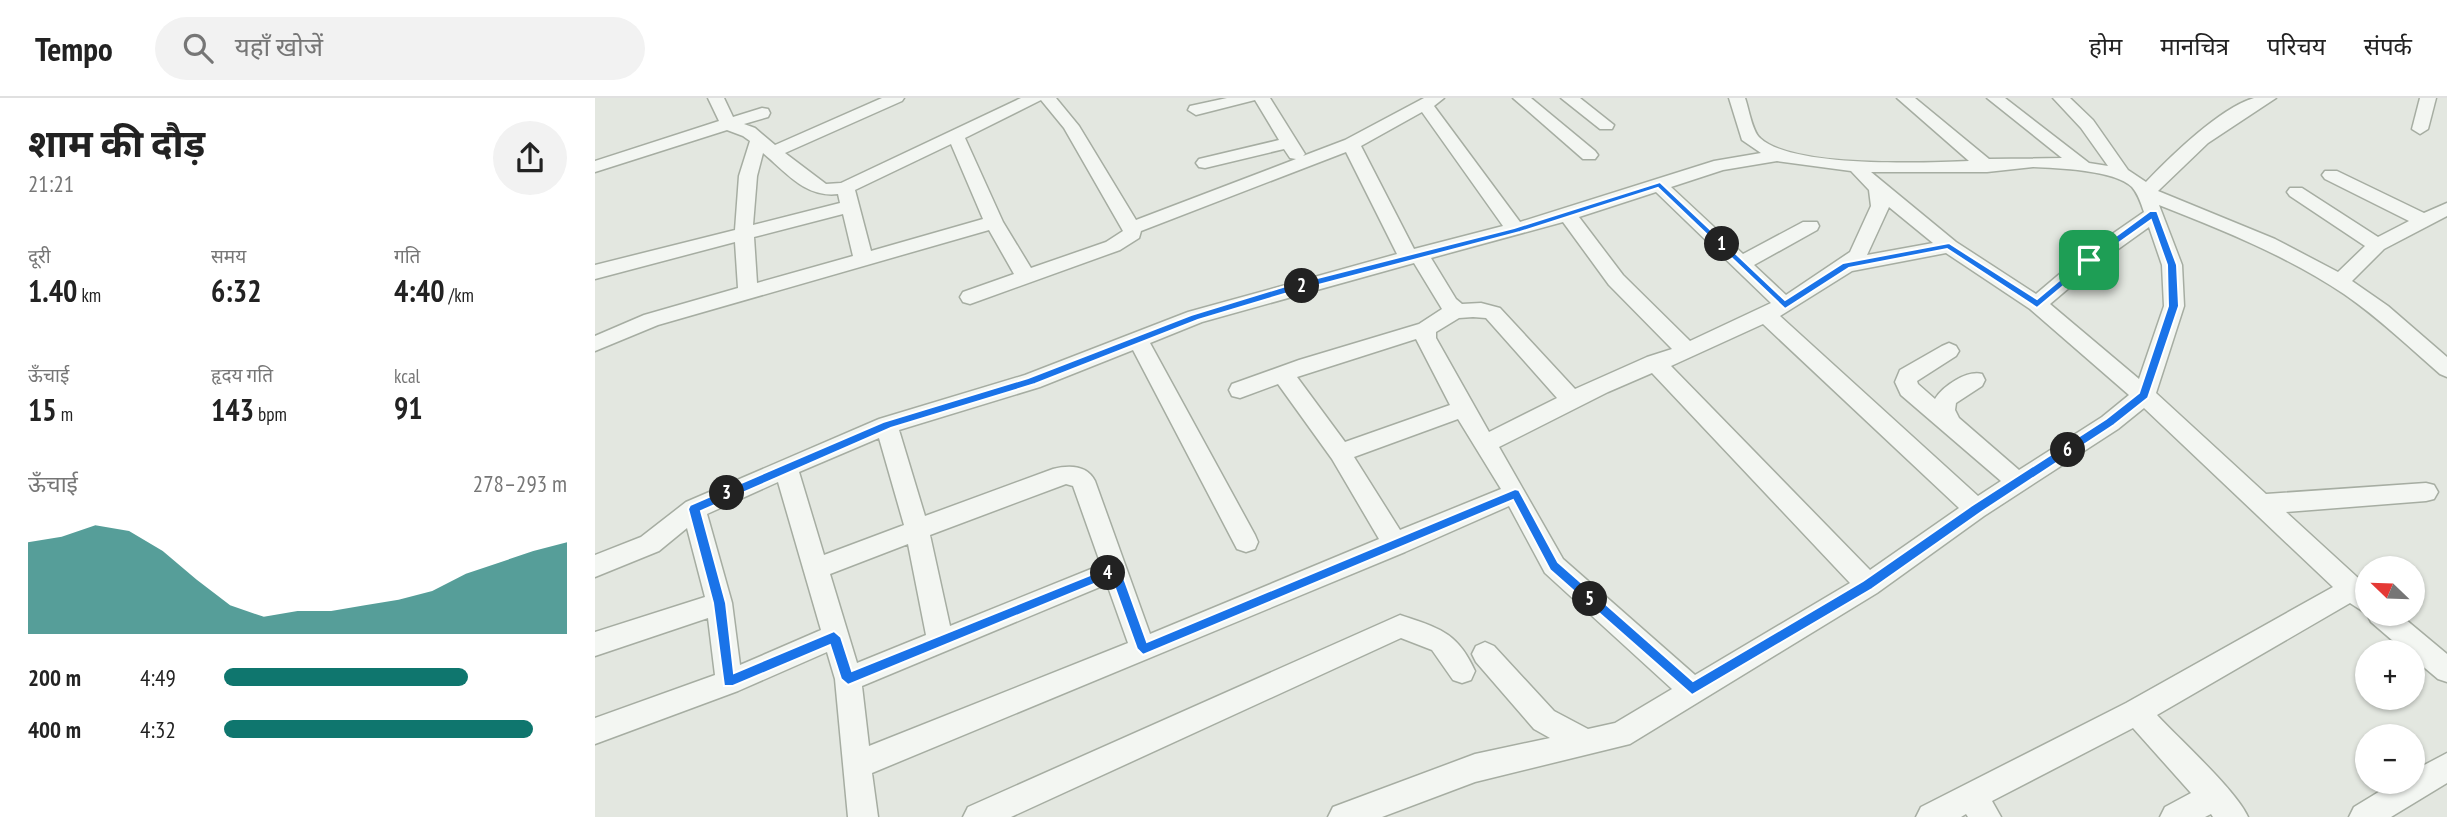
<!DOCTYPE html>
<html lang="hi">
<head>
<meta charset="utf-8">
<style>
  :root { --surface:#fff; --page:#f2f2f2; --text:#222; --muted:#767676; --line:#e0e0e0; --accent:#0f766e }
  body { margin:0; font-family:"PT Sans Narrow","Noto Sans Devanagari",sans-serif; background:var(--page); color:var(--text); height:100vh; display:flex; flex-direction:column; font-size:26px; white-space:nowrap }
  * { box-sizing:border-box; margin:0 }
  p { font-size:23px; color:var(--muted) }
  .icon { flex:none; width:38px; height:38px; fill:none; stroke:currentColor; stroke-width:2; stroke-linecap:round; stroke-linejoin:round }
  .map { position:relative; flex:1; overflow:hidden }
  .details { display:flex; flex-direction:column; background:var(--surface); width:595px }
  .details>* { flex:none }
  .needle { width:46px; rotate:293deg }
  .fabs { position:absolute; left:1760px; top:458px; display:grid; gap:14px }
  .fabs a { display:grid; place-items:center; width:70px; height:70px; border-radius:50%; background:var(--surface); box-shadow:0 2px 5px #0004; font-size:35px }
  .pin { position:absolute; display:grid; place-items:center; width:60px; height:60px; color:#fff; margin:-30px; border-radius:14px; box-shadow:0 4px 10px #0006 }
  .km { position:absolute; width:35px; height:35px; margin:-18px; border-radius:50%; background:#222; color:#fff; font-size:19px; line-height:35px; text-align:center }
  .round { display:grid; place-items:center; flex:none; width:74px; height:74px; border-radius:37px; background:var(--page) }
  .overview { display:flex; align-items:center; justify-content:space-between; height:119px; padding:0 28px }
  h1 { font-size:38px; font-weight:700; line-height:52px }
  .metrics { display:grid; grid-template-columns:repeat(3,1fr); gap:10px; height:119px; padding:7px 28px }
  .metrics div { display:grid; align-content:center }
  .metrics b { font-size:30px; font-weight:700 }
  .metrics small { font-size:19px; font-weight:400 }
  .metrics p { font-size:19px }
  .chart { height:196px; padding:14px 28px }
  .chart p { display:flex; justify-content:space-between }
  .chart svg { width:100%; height:126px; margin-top:7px; fill:var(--accent); opacity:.7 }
  ul { padding:0 28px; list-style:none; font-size:23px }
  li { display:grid; grid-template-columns:112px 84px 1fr; align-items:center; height:52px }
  li i { height:18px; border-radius:9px; background:var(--accent) }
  header { display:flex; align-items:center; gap:42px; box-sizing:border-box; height:98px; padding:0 35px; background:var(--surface); border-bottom:2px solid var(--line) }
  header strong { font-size:33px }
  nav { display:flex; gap:38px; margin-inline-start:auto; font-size:24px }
  .search { width:490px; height:63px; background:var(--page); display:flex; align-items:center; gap:18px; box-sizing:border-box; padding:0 24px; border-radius:38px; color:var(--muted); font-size:26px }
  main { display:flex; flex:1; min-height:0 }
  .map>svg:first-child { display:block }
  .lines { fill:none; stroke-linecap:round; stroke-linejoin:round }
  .street-casing { stroke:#a6ada2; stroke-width:3 }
  .street { fill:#f3f6f2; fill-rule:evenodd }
  .route { fill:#1a73e8; stroke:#fff; stroke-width:2; fill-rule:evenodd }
</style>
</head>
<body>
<header>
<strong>Tempo</strong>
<div class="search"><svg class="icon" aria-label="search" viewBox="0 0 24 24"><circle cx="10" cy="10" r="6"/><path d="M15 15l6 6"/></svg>यहाँ खोजें</div>
<nav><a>होम</a><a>मानचित्र</a><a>परिचय</a><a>संपर्क</a></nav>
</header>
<main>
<section class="details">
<div class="overview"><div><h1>शाम की दौड़</h1><p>21:21</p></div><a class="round"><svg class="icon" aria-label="share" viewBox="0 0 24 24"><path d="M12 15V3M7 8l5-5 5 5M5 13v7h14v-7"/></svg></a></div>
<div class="metrics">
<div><p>दूरी</p><b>1.40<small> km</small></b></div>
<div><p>समय</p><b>6:32</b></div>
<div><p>गति</p><b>4:40<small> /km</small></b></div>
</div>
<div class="metrics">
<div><p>ऊँचाई</p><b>15<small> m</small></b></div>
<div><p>हृदय गति</p><b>143<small> bpm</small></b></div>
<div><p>kcal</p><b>91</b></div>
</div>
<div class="chart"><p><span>ऊँचाई</span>278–293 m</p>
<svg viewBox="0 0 160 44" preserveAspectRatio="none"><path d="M0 44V12L10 10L20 6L30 8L40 15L50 25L60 34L70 38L80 36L90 36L100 34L110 32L120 29L130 23L140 19L150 15L160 12V44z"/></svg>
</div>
<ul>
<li><b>200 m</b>4:49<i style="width:71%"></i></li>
<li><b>400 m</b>4:32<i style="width:90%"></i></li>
</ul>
</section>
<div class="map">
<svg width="1852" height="719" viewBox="0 0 1852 719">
  <rect width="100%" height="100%" fill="#e3e7e0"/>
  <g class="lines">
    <!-- street casing -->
    <g class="street-casing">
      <g id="street">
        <path d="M113 0H129L138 19 167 10 173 11 175 15 173 19 149 26 160 30 180 47 287 0H309L307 3 190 55 231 86 246 85 426 0H461L484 28 541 122 701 61 695 60 689 51 610 70 604 69 601 65 604 61 684 42 660 2 601 17 593 12 595 8 632 0H675L710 56 708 58 750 42 829 0H849L839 8 925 124 1119 63 1166 55 1147 42 1134 0H1150C1154 11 1157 33 1165 40 1197 70 1329 65 1374 63L1302 0H1320L1394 61 1467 60 1392 0H1410L1494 65 1513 68 1486 30 1458 0H1475L1498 22 1533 72 1551 84C1575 59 1626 9 1659 0 1666 0 1674 0 1681 0L1613 45 1563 93 1680 141 1743 174 1770 148 1695 98 1692 94 1695 90H1707L1783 139 1814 123 1730 81 1727 77 1730 73H1742L1829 115 1852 105V118L1789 151 1757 183 1793 208 1852 259V279L1845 276C1814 249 1784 220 1749 196 1692 158 1628 132 1564 107L1587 167 1589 208 1561 295 1671 396 1831 385 1839 387 1843 394 1839 401 1831 403 1691 414 1773 489V516H1804L1852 556V584L1843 581 1818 560V555H1812L1776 524 1772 516 1755 505 1562 617C1584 641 1641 692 1653 719H1618L1616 716 1610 719H1565L1570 709 1596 695 1538 630 1397 703 1406 719H1373L1371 716 1366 719H1321L1326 709 1531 605 1738 489 1549 310 1523 331 1389 418 1282 495 1035 646 880 684 787 719H733L738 709 880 656 955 640 939 631 881 564 877 556 881 548 890 544 899 548 959 613 993 631 1020 625 1077 591 950 475 914 408 810 454 277 675 283 719H253L240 581 232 554 143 593 0 646V620L120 577 113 520 0 558V534L110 499 92 430 64 453 0 479V457L46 439 91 404 284 321 430 277 593 214 802 156 751 54 546 133 544 140 525 152 375 206 368 204 365 199 368 194 419 176 394 132 63 227 0 253V238L49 217 143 190 140 144 0 181V167L140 132 144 78 155 43 148 38 132 32 0 74V63L124 23ZM446 2 469 30 528 133 511 144 436 170 408 124 370 40ZM827 14 908 128 819 151 766 48ZM356 46 388 121 276 153 260 92ZM168 55C191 74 210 100 243 96L245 105 158 127 162 78ZM1182 63 1256 73 1274 92 1276 108 1255 154 1191 197 1159 167 1222 132 1224 128 1222 124H1208L1148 156 1076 89 1128 72ZM1438 69C1462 70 1520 72 1537 89 1543 96 1546 105 1549 114L1487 157 1441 196 1361 144 1276 74H1392ZM1061 94 1176 205 1095 243 1028 177 984 119ZM1294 109 1338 145 1272 157ZM248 116 258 158 162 185 159 139ZM968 124 1014 187 1077 251 1052 259 980 291 905 210 886 205 867 206 861 201 836 160ZM1554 129 1567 167 1569 208 1544 281 1455 206 1501 167ZM1351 155 1435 211 1534 297 1507 319 1424 372 1364 320 1360 312 1361 305 1387 288 1390 282 1387 276C1372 272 1348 288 1340 301L1323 286 1322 283 1361 258 1364 253 1361 248 1354 245 1347 248 1305 272 1300 284 1306 297 1406 383 1383 398 1185 218 1257 173ZM819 165 847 211 824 226 704 262 637 286 634 292 637 298 645 300 683 286 737 361 784 441 555 536 500 383C492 367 474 367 458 371L330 418 304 332 445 289 538 252 642 451 651 454 660 451 663 444 660 437 555 245 607 224ZM878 219 891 220 962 300 894 334 841 240V234L864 220ZM1168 226 1364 410 1275 472 1076 268ZM821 241 855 307 750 344 702 279ZM1057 275 1255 485 1100 577 968 461 904 349 1013 294ZM863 321 906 391 805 432 759 359ZM284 340 309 427 229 457 204 374ZM183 384 226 532 145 567 137 505 112 416ZM471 386 478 388 506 467 355 528 335 437ZM313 446 331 537 262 565 235 476ZM512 486 533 545 274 648 267 588Z"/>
        <polygon points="918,0 936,0 1000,53 1003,57 1000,61 988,61"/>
        <polygon points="966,0 985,0 1019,27 1017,31 1005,31"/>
        <polygon points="1825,0 1841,0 1833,31 1825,36 1817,31"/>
        <path d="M805 517C843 530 862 533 880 573L876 582 867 585 858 582 837 552 806 540 416 719H368L373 709Z"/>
        <polygon points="1852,655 1852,685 1796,719 1754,719 1759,709 1800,684 1818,684 1818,673"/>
      </g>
    </g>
    <!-- street -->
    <use href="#street" class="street"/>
  </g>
  <!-- route -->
  <path class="route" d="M1065 84 1190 202 1248 165 1354 145 1442 201 1491 160 1555 113H1562L1582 167 1584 208 1553 300 1519 327 1385 415 1277 491 1097 597 955 472 918 402 548 557 542 551 516 479 253 587 246 581 235 547 138 588H129L118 505 93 411 95 407 288 324 433 280 596 217 691 188 919 130ZM1063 90 1190 211 1254 170 1352 151 1442 210 1497 164 1556 122 1572 167 1573 208 1544 295 1511 321 1376 408 1268 483 1098 583 963 464 924 392 920 391 552 544 526 472 520 467 257 573 246 539 239 533 139 575 131 505 106 413 296 330 440 286 603 222 693 195 925 134Z"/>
</svg>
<div class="fabs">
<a><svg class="needle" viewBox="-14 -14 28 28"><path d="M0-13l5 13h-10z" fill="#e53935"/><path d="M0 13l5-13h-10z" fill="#767676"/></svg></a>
<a>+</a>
<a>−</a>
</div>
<div class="pin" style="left:1494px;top:162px;background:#1e9e55"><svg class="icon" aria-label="arrive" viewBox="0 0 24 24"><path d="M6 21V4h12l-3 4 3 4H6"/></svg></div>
<b class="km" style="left:1127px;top:146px">1</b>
<b class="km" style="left:707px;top:188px">2</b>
<b class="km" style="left:132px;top:395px">3</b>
<b class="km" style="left:513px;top:475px">4</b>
<b class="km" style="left:995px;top:501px">5</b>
<b class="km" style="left:1473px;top:352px">6</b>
</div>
</main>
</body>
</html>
